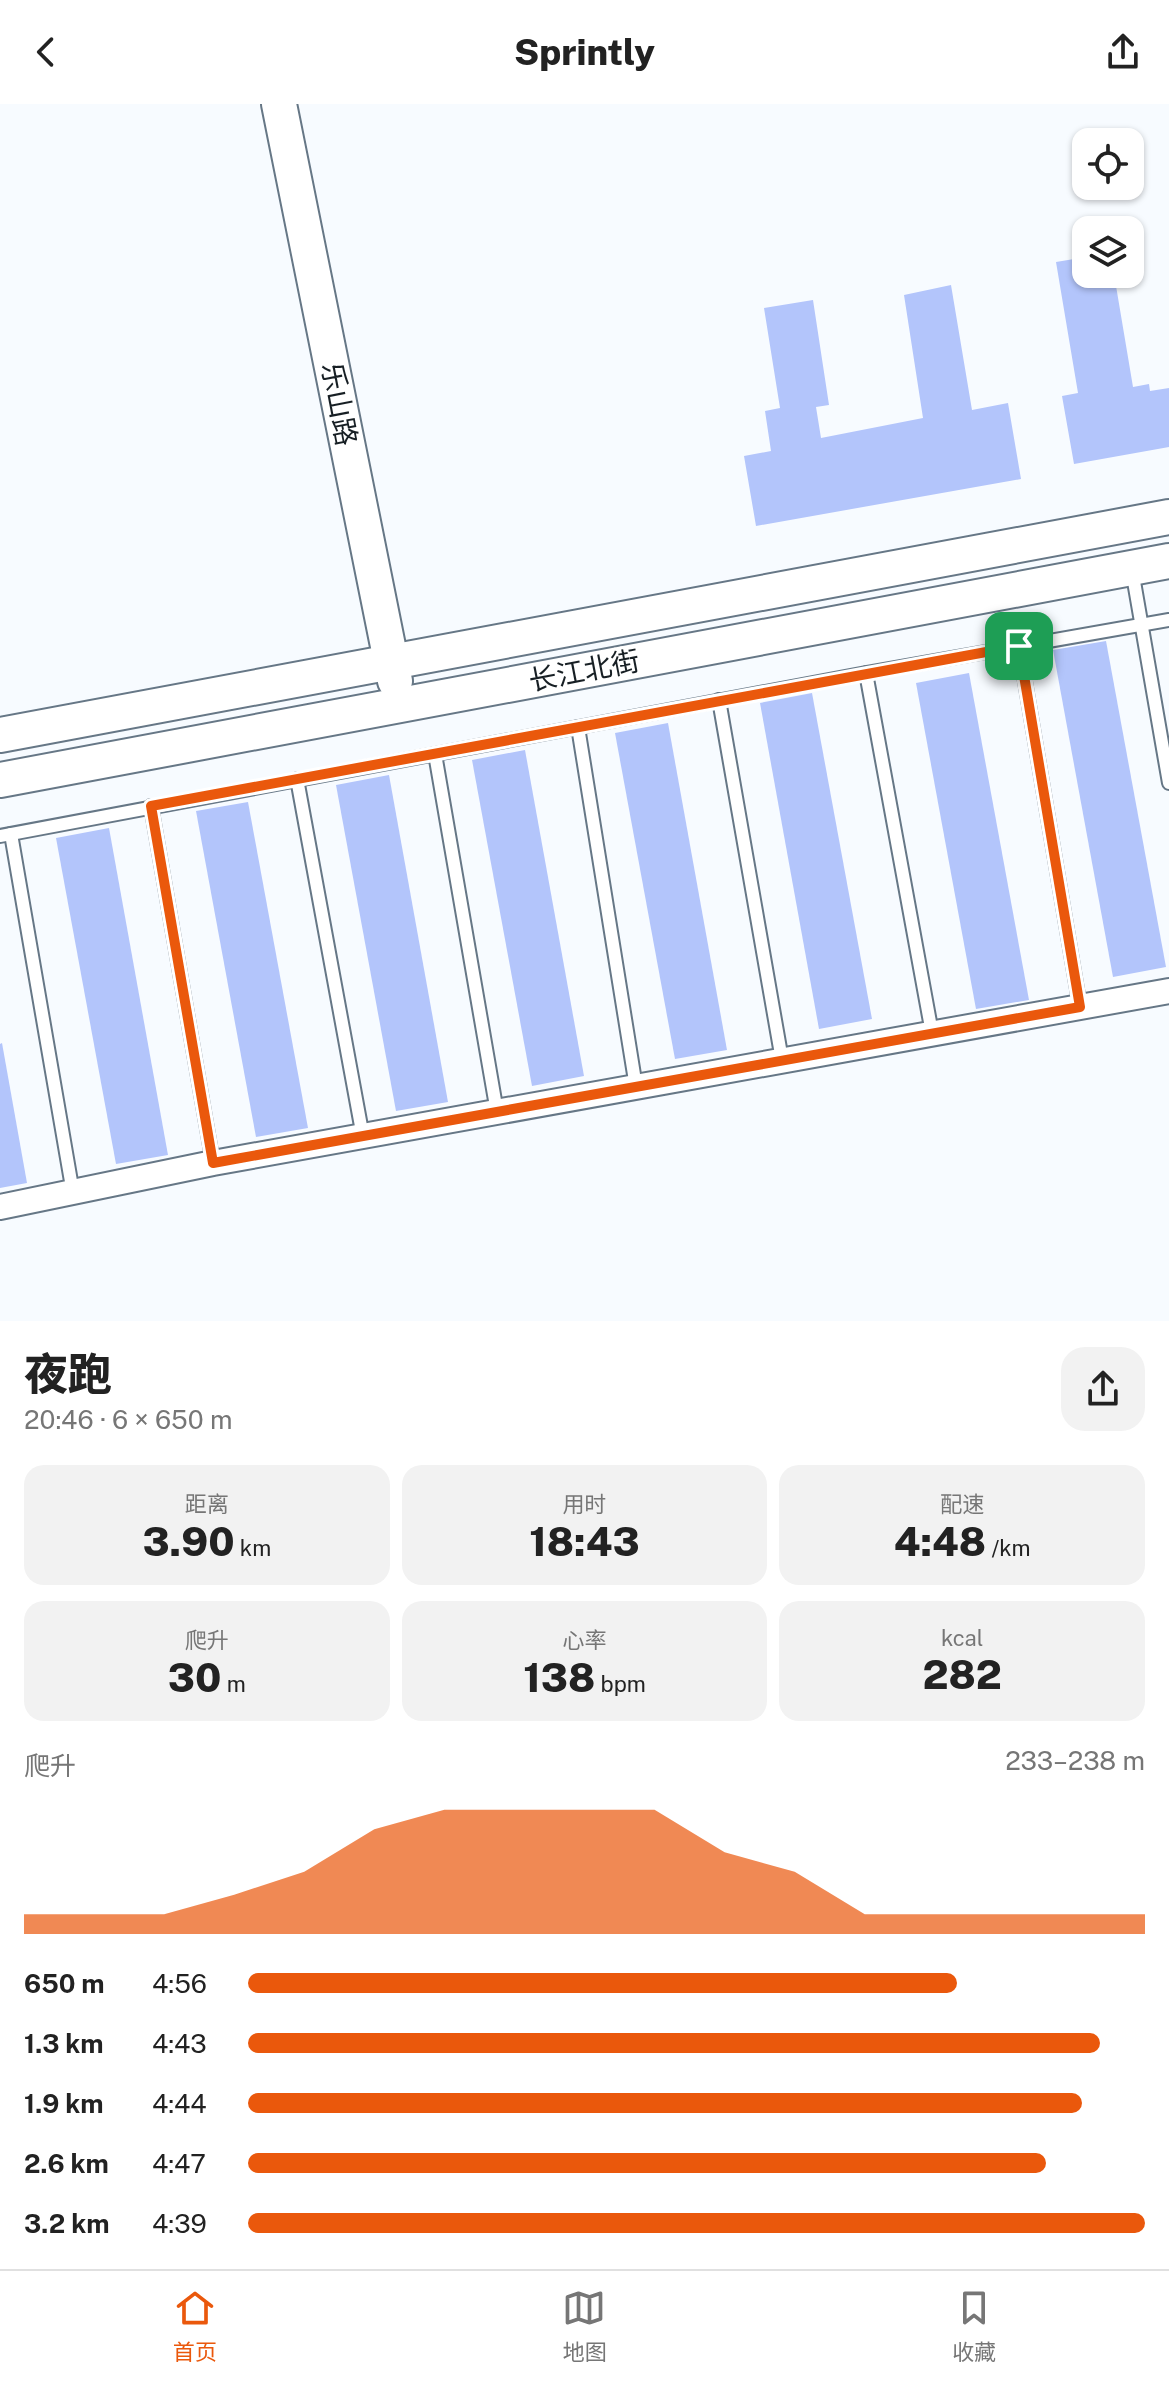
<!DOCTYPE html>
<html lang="zh">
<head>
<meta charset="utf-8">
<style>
  :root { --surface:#fff; --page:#f2f2f2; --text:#222; --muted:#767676; --line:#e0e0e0; --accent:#ea580c }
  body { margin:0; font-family:"Public Sans","Noto Sans SC",sans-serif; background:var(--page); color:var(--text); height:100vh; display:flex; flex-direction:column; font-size:30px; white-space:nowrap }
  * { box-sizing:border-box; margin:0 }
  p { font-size:26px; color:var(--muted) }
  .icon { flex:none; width:44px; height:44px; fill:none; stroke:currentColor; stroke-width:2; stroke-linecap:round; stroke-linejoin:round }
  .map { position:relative; height:1217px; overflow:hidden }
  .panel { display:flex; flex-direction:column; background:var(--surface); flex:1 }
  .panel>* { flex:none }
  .buttons { position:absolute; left:1072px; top:24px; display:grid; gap:16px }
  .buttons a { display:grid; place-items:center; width:72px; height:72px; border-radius:16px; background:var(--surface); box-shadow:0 2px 6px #0004; font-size:40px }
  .pin { position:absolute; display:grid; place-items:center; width:68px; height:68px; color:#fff; margin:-34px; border-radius:16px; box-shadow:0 4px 12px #0006 }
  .round { display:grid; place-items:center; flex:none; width:84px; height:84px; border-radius:24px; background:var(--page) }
  .head { display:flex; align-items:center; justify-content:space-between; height:136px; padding:0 24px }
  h1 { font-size:44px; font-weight:800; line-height:60px }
  .figures { display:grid; grid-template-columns:repeat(3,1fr); gap:12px; height:136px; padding:8px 24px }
  .figures div { display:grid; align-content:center; border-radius:20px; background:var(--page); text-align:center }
  .figures b { font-size:40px; font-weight:800 }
  .figures small { font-size:22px; font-weight:400 }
  .figures p { font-size:22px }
  .chart { height:224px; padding:16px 24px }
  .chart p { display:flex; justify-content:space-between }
  .chart svg { width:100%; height:144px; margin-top:8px; fill:var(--accent); opacity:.7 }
  ul { padding:0 24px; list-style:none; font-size:26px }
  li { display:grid; grid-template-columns:128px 96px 1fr; align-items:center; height:60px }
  li i { height:20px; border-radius:10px; background:var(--accent) }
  header { display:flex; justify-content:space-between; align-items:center; height:104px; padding:0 24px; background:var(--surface); font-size:36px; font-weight:800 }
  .dock { display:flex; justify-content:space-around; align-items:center; height:112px; border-top:2px solid var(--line); background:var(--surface); font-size:22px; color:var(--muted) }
  .dock a { display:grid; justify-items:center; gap:4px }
  .dock .active { color:var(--accent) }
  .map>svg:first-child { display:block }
  .building { fill:#b3c5fb }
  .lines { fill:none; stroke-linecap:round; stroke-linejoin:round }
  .lane-casing { stroke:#667786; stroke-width:16 }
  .street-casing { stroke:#667786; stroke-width:28 }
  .secondary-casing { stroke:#667786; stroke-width:38 }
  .lane { stroke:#fff; stroke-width:12 }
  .street { stroke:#fff; stroke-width:24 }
  .secondary { stroke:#fff; stroke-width:34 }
  .route-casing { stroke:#fff; stroke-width:16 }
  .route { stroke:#ea580c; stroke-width:10 }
  .labels { text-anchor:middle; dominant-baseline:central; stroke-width:6; stroke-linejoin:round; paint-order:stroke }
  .street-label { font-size:28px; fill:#171f24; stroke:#fff }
</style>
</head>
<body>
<header><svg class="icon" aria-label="back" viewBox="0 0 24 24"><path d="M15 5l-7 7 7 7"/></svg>Sprintly<svg class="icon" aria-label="share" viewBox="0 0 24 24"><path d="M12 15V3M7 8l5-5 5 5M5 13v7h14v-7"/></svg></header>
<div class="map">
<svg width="1169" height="1217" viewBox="0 0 1169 1217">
  <rect width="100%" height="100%" fill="#f7fbff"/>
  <!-- building -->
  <g class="building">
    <polygon points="1086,153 1086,170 1114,170 1133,283 1149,280 1150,287 1169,284 1169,343 1074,360 1062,292 1078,289 1056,158"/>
    <polygon points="951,181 972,306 1008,299 1021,375 756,422 744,352 771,347 765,307 780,304 764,204 813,196 829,301 816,303 821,334 923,314 904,191"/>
    <polygon points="1106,537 1166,863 1113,873 1053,546"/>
    <polygon points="969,569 1029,896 976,905 916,579"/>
    <polygon points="812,589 872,915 819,925 760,599"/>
    <polygon points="668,619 727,946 675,955 615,629"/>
    <polygon points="525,646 584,972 532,982 472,656"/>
    <polygon points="389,671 448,998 396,1007 336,681"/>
    <polygon points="248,698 308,1024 256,1033 196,707"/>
    <polygon points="109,724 168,1051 116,1060 56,734"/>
    <polygon points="2,939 27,1079 0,1084 0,940"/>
  </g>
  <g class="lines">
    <!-- lane casing -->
    <g class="lane-casing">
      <g id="lane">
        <polyline points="1132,466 1169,679"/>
        <polyline points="1019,542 1080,903"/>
        <polyline points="866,569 932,929"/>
        <polyline points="719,596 782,956"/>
        <polyline points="578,623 636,983"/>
        <polyline points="435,650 497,1008"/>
        <polyline points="297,675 363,1033"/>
        <polyline points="151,702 213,1059"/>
        <polyline points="11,730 73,1089"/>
        <polyline points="0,732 866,569 1169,516"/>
      </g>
    </g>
    <!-- street casing -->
    <g class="street-casing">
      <polyline id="street" points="0,1103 213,1059 1169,887"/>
    </g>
    <!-- secondary casing -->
    <g class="secondary-casing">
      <g id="secondary">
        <polyline points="279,0 395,577"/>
        <polyline points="0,631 1169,413"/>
        <polyline points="0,676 1169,457"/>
      </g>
    </g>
    <!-- lane -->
    <use href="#lane" class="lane"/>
    <!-- street -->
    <use href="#street" class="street"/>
    <!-- secondary -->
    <use href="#secondary" class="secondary"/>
  </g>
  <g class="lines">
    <!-- route casing -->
    <g class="route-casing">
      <polygon id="route" points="1019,542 1080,903 213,1059 151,702"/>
    </g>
    <!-- route -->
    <use href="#route" class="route"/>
  </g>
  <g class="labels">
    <!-- street labels -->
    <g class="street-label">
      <text transform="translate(340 300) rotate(79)">乐山路</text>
      <text transform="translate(584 566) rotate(-11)">长江北街</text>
    </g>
  </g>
</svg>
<div class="buttons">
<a><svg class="icon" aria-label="locate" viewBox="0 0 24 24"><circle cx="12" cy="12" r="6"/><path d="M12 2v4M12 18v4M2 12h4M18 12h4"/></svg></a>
<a><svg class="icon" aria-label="layers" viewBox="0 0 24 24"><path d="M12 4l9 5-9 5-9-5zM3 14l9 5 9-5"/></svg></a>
</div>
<div class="pin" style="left:1019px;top:542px;background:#1e9e55"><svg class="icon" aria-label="arrive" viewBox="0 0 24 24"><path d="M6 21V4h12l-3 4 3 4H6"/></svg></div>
</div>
<section class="panel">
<div class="head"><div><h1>夜跑</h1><p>20:46 · 6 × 650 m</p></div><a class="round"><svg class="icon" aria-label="share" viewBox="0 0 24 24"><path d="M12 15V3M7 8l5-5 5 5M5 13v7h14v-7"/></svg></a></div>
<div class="figures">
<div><p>距离</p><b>3.90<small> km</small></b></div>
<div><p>用时</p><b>18:43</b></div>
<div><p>配速</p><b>4:48<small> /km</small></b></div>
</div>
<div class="figures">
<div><p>爬升</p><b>30<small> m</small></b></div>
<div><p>心率</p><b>138<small> bpm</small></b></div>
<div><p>kcal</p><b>282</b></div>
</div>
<div class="chart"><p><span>爬升</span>233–238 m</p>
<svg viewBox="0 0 160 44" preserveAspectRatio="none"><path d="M0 44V38L10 38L20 38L30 32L40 25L50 12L60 6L70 6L80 6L90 6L100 19L110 25L120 38L130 38L140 38L150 38L160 38V44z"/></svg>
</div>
<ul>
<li><b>650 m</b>4:56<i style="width:79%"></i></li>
<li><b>1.3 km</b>4:43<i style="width:95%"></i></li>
<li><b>1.9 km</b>4:44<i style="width:93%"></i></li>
<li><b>2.6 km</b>4:47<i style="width:89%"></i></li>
<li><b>3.2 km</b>4:39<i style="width:100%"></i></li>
</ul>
</section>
<nav class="dock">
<a class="active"><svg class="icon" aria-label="home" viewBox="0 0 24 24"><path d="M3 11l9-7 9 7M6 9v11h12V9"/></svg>首页</a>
<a><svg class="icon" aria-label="map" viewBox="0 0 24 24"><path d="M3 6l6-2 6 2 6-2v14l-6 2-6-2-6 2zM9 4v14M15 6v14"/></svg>地图</a>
<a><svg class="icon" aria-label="saved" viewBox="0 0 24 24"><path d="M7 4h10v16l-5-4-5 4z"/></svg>收藏</a>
</nav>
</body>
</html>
